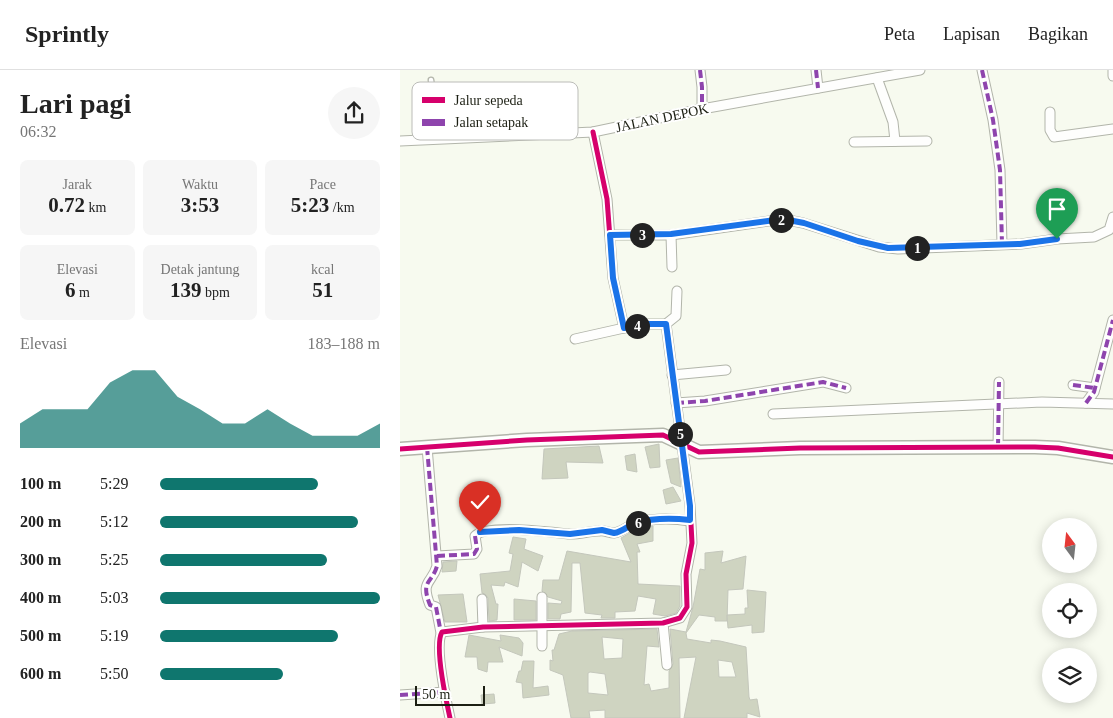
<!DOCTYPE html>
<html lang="id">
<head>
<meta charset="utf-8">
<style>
  :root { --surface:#fff; --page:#f6f6f6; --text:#222; --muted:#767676; --line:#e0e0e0; --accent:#0f766e }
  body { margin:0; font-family:Georgia,serif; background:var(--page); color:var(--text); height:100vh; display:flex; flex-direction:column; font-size:19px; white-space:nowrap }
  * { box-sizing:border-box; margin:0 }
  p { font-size:16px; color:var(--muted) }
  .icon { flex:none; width:28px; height:28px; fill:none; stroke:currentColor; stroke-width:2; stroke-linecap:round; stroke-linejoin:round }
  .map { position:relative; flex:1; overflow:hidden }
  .side { display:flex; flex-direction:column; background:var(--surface); width:400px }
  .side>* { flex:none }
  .needle { width:32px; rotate:345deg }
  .tools { position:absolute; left:642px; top:448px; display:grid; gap:10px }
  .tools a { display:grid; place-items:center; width:55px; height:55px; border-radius:50%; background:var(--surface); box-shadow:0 2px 12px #0003; font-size:25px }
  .scale { position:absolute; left:15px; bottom:12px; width:70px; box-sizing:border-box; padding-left:5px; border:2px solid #1c1f13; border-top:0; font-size:14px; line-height:18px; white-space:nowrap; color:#1c1f13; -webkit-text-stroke:4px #fff; paint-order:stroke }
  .pin { position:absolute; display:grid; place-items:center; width:42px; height:42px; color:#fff; margin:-51px -21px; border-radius:50% 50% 50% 0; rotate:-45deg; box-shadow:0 0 5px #0007 }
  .pin .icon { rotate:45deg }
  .km { position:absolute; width:25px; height:25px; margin:-12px; border-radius:50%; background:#222; color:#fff; font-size:14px; line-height:25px; text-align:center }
  .round { display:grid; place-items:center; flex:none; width:52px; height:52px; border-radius:26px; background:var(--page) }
  .head { display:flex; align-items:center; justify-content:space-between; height:85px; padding:0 20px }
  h1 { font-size:28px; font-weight:800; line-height:38px }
  .metrics { display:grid; grid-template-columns:repeat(3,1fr); gap:8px; height:85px; padding:5px 20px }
  .metrics div { display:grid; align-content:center; border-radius:8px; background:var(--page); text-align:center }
  .metrics b { font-size:21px; font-weight:800 }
  .metrics small { font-size:14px; font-weight:400 }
  .metrics p { font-size:14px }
  .chart { height:140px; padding:10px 20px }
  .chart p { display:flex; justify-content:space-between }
  .chart svg { width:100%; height:90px; margin-top:5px; fill:var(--accent); opacity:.7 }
  ul { padding:0 20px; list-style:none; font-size:16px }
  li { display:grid; grid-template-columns:80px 60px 1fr; align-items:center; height:38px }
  li i { height:12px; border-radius:6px; background:var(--accent) }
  header { display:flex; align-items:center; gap:30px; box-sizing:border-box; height:70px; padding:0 25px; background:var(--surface); border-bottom:1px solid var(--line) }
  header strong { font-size:24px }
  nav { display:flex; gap:28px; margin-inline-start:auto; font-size:18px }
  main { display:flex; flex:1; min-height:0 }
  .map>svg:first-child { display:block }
  .building { fill:#cfd4c1; stroke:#c4c7bc; fill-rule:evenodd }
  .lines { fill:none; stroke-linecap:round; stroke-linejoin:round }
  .lane-casing { stroke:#b2b5aa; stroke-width:7 }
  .street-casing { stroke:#b2b5aa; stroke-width:11 }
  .secondary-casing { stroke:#b2b5aa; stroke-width:15 }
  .lane { stroke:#fefefd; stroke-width:4.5 }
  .street { stroke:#fefefd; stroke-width:9 }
  .secondary { stroke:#fefefd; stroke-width:12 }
  .quiet { stroke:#8e44ad; stroke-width:4; stroke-dasharray:8 4; stroke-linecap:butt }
  .cycleway-casing { stroke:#fff; stroke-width:8 }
  .cycleway { stroke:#d6006c; stroke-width:5 }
  .route-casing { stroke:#fff; stroke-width:10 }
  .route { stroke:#1a73e8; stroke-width:6 }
  .labels { text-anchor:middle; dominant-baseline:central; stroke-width:4; stroke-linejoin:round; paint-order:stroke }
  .street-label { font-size:14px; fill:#1c1f13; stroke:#fff }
  .key { fill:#fff; stroke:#bbbcb8; stroke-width:1 }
  .key-label { font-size:14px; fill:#1c1f13 }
</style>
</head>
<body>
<header>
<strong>Sprintly</strong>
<nav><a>Peta</a><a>Lapisan</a><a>Bagikan</a></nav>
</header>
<main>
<section class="side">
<div class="head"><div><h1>Lari pagi</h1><p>06:32</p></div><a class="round"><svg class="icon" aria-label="share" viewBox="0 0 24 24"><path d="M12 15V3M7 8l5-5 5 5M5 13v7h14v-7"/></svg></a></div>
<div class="metrics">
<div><p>Jarak</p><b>0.72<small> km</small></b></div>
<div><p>Waktu</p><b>3:53</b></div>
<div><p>Pace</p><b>5:23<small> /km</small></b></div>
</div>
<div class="metrics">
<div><p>Elevasi</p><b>6<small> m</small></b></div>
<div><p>Detak jantung</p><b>139<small> bpm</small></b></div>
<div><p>kcal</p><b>51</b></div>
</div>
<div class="chart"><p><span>Elevasi</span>183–188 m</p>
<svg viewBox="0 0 160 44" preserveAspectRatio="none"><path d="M0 44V32L10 25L20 25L30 25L40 12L50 6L60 6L70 19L80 25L90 32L100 32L110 25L120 32L130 38L140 38L150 38L160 32V44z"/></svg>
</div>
<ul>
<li><b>100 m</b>5:29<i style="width:72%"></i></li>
<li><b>200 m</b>5:12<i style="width:90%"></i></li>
<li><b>300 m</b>5:25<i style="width:76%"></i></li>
<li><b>400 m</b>5:03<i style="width:100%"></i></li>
<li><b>500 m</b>5:19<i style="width:81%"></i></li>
<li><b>600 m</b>5:50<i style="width:56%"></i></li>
</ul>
</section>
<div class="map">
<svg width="713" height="648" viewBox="0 0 713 648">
  <rect width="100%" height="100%" fill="#f7faef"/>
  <!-- building -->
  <g class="building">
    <polygon points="259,374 260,397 250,398 245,377"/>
    <polygon points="199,376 203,393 166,392 168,408 142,409 144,379"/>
    <polygon points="235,384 237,402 227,400 225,386"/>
    <polygon points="278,388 281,417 271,413 266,390"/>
    <polygon points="273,417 281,431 266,434 263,420"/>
    <polygon points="253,456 253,471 237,474 240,482 237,482 238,514 280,516 280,536 276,543 265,546 253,544 256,529 238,526 235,541 215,542 215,548 201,548 202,545 185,543 180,493 172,493 171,542 161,544 160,549 148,549 148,533 161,534 162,531 148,527 142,521 143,510 159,510 167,481 231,492 221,468 237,459"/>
    <polygon points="113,467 126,469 124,479 143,486 138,501 122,492 118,517 105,512 104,516 91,515 96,534 98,534 97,550 89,551 88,528 85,524 82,523 80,504 110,501 113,484 109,483"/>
    <path d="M323 481 321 493 346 486 343 519 328 520 327 551H315V547L299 545 286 563 287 569 311 573V570L320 571 346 577 349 627 350 630 357 629 360 647 347 643V648H284L296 587 279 588 280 648H205V640L189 641 190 648H171L163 605 150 600V590L153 591 152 580H154L159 564 172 561 257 559 259 577 247 576 244 615 249 614 251 621 269 618V601L273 594 270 559 286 562 293 537 300 499 305 500V483ZM202 567 223 569 222 588 204 589ZM318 590 332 592 336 607H319ZM190 602 205 604 208 625 188 623V603Z"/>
    <polygon points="57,491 56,501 42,502 43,492"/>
    <polygon points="347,520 366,522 364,562 352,563 352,555 328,558 327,545 345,544 345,538 348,538"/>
    <polygon points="63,524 67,552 45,552 38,525"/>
    <polygon points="114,529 136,531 136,550 114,550"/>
    <polygon points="69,565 101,571 100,565 119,568 123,573 122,586 99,577 103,592 88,592 87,602 78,599 77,587 65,587"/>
    <polygon points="123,591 134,591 133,618 148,616 149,625 123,628 122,613 116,612 119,601 121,601"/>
    <polygon points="94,624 95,633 82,634 81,625"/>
  </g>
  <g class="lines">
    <!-- lane casing -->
    <g class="lane-casing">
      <polyline id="lane" points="31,10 33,26 39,43 40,69"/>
    </g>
    <!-- street casing -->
    <g class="street-casing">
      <g id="street">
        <polyline points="300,0 302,17 302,39"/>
        <polyline points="416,0 418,18"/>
        <polyline points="582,0 593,50 600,100 602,174"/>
        <polyline points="713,0 713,6"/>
        <polyline points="477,8 493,52 495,71"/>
        <polyline points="650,42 650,60 654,67 713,59"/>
        <polyline points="0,71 193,62 302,39 520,0"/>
        <polyline points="454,72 527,71"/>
        <polyline points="210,165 271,165 383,149 403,153 479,177 498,179 621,174 657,169 694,167 709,160 713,147"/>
        <polyline points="271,165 272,197"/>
        <polyline points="266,254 276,246 277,221"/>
        <polyline points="175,269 224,258"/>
        <polyline points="272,305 326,300"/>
        <polyline points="673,315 695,318"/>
        <polyline points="276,333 305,331 423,312 446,318"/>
        <polyline points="686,333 694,322 713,250"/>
        <polyline points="373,344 642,332 713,334"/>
        <path d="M27 377 37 496C32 514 20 510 30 535L36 537 41 563"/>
        <polyline points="598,377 599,312"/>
        <path d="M37 486 74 484 77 479 75 466C86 454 151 462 168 464 178 465 189 461 199 461 204 460 209 463 214 463 222 462 228 456 235 453 253 448 272 448 290 451"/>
        <polyline points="142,527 142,576"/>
        <polyline points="82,529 83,557"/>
        <polyline points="263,553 267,595"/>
        <polyline points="0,625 45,622"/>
        <path d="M50 648C46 630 34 576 42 562L83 557 263 553 280 548 287 537 286 504 292 473 290 435 266 254H246L224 258 213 208 207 129 193 62"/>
      </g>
    </g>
    <!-- secondary casing -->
    <g class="secondary-casing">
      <polyline id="secondary" points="0,379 127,370 263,365 299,382 400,378 635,377 658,378 713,387"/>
    </g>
    <!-- lane -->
    <use href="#lane" class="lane"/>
    <!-- street -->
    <use href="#street" class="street"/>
    <!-- secondary -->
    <use href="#secondary" class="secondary"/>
    <!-- quiet -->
    <g class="quiet">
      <polyline points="300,0 302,17 302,39"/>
      <polyline points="416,0 418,18"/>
      <polyline points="582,0 593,50 600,100 602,174"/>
      <polyline points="673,315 695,318"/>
      <polyline points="276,333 305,331 423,312 446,318"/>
      <polyline points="686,333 694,322 713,250"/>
      <path d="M27 377 37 496C32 514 20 510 30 535L36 537 41 563"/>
      <polyline points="598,377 599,312"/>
      <path d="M37 486 74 484 77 479 75 466C86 454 151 462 168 464 178 465 189 461 199 461 204 460 209 463 214 463 222 462 228 456 235 453 253 448 272 448 290 451"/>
      <polyline points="0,625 45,622"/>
    </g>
    <!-- cycleway casing -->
    <g class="cycleway-casing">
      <g id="cycleway">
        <polyline points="0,379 127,370 263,365 299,382 400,378 635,377 658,378 713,387"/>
        <path d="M50 648C46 630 34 576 42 562L83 557 263 553 280 548 287 537 286 504 292 473 290 435 266 254H246L224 258 213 208 207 129 193 62"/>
      </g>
    </g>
    <!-- cycleway -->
    <use href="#cycleway" class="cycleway"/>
  </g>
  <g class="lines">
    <!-- route casing -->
    <g class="route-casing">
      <path id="route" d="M80 462 119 460 170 464 202 460 214 463C222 462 228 456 235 453 253 448 272 448 290 450V436L266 254H246L224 258 213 208 210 165 271 164 383 149 404 153 458 171 488 178 620 174 657 169"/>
    </g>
    <!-- route -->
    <use href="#route" class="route"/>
  </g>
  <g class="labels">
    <!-- street labels -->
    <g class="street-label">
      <text transform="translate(262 48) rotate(-12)">JALAN DEPOK</text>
    </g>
  </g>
  <!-- legend -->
  <rect x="12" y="12" width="166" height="58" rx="8" class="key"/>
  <rect x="22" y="27" width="23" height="6" fill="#d6006c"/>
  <rect x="22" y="49" width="23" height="7" fill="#8e44ad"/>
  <g class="key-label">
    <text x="54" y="35">Jalur sepeda</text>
    <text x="54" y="57">Jalan setapak</text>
  </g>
</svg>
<div class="tools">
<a><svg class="needle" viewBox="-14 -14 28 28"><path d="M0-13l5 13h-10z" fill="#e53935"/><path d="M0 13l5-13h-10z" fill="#767676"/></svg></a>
<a><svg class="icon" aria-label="locate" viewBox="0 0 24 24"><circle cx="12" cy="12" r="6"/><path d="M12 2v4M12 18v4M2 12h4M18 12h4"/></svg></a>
<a><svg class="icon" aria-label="layers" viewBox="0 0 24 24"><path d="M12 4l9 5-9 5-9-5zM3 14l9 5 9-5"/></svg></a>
</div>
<div class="scale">50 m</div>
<div class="pin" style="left:657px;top:169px;background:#1e9e55"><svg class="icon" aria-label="arrive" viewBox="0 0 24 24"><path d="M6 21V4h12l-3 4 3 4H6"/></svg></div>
<div class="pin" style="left:80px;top:462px;background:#d93025"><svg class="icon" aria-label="check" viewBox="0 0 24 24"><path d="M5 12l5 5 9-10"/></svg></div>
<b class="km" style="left:517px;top:178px">1</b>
<b class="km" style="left:381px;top:150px">2</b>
<b class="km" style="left:242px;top:165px">3</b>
<b class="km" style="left:237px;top:256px">4</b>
<b class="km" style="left:280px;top:364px">5</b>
<b class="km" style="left:238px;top:453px">6</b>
</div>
</main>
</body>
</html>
